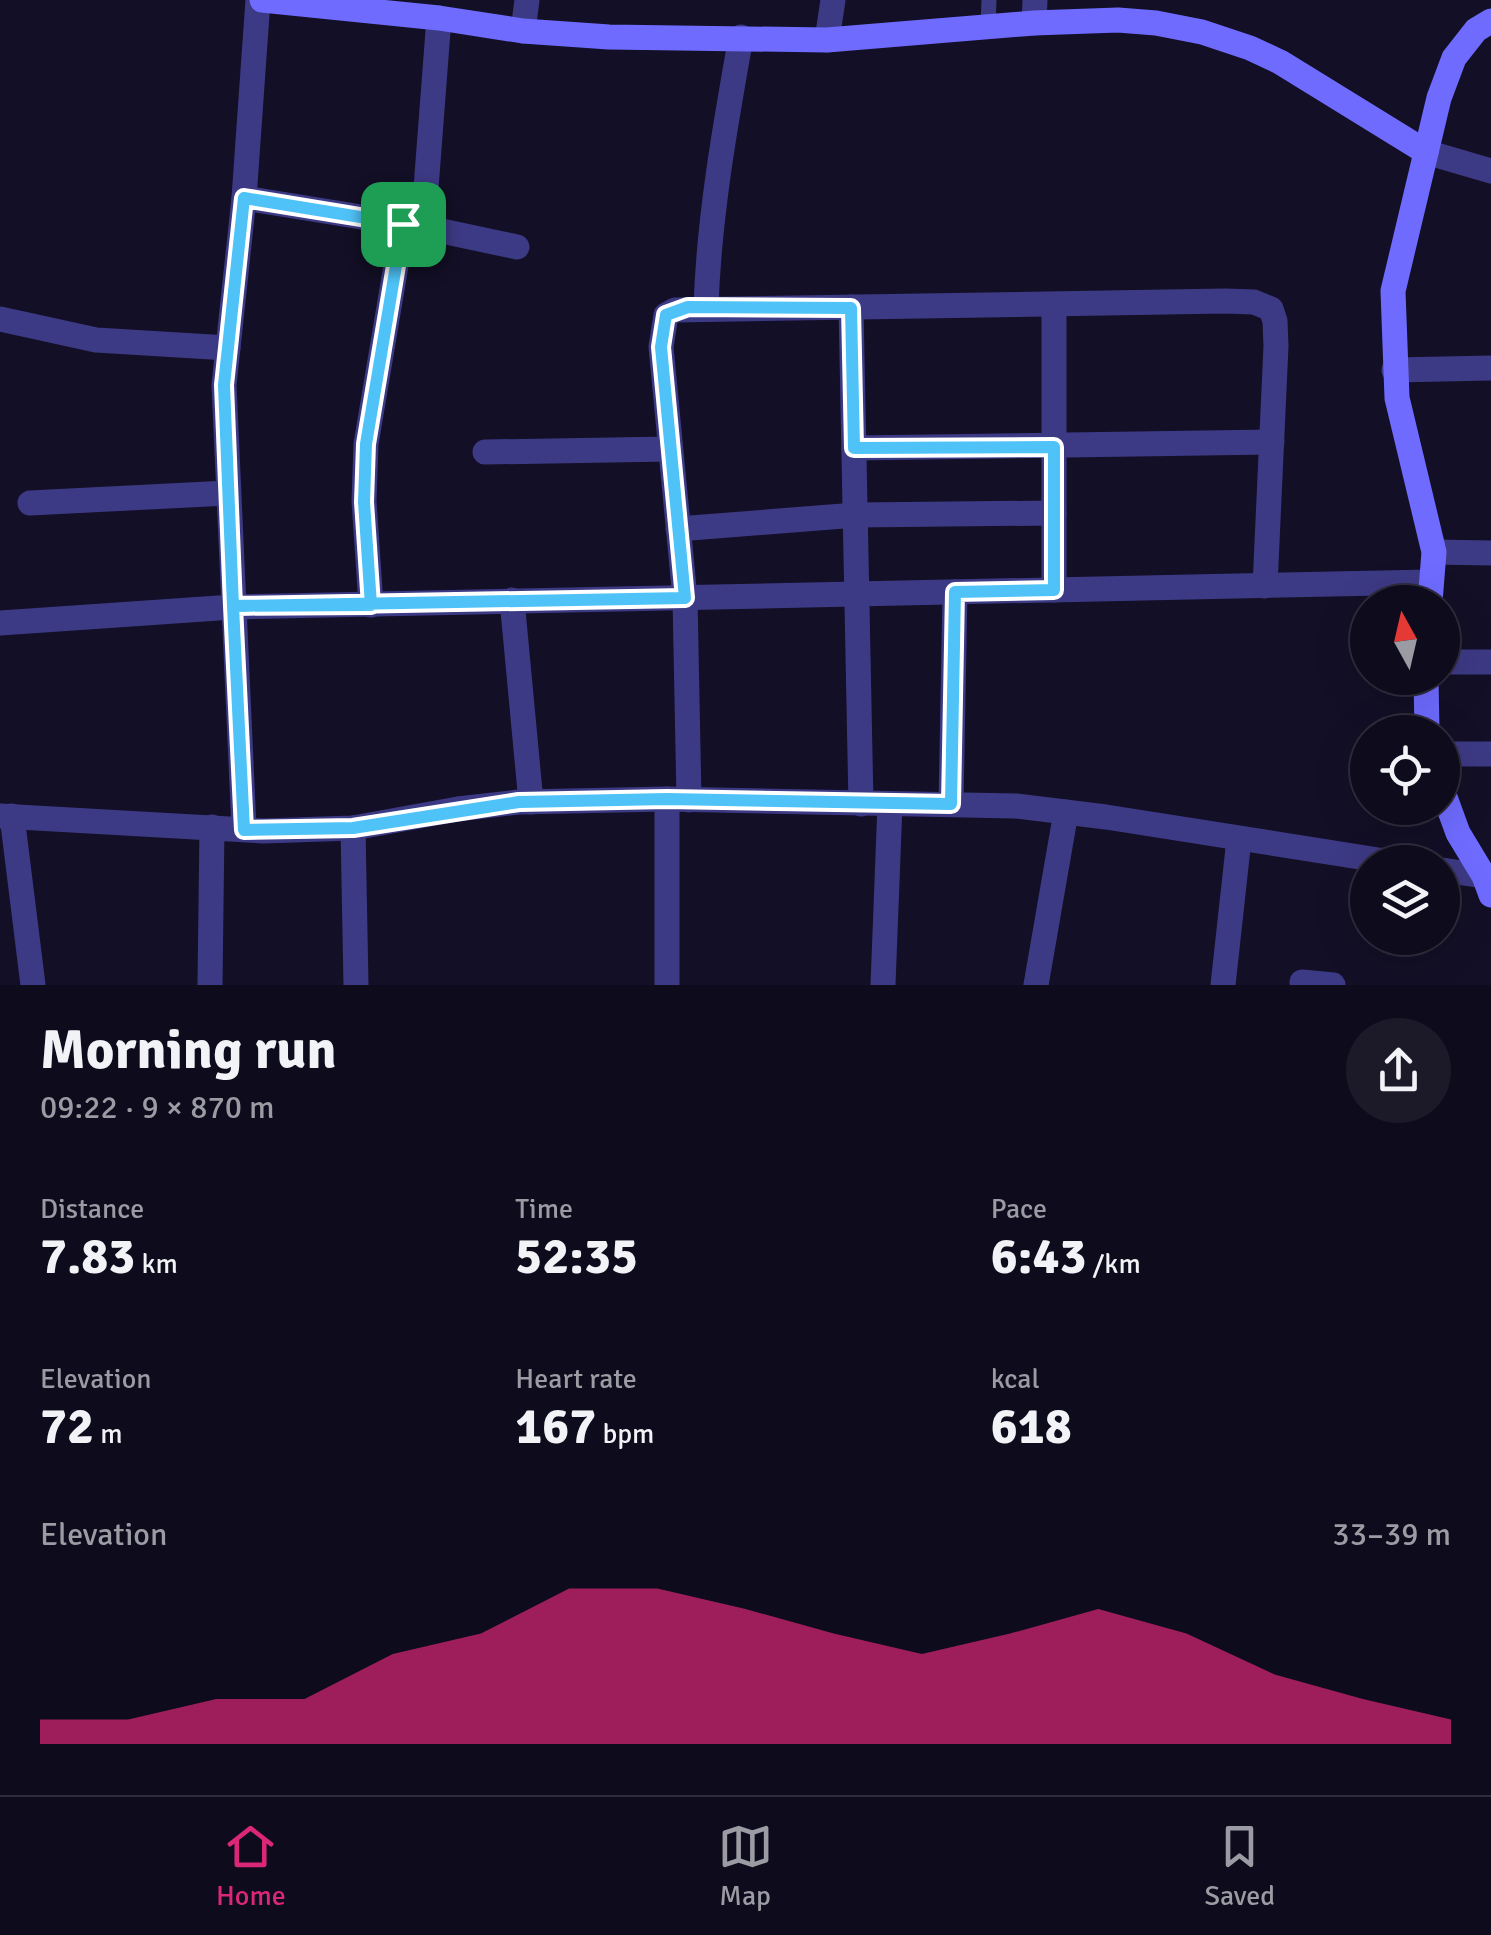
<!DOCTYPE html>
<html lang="en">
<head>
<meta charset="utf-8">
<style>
  :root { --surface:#0e0b1c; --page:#1c1929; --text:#f1f3f6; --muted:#9b9ba3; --line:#2e2b3b; --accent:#db2777 }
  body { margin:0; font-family:Signika,sans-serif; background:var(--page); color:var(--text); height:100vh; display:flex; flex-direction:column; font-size:38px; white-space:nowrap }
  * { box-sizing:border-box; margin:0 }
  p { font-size:32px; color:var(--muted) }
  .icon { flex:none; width:55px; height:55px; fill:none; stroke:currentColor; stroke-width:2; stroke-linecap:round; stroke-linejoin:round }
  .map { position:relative; height:985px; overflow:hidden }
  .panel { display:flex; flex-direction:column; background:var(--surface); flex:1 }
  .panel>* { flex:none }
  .needle { width:65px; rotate:352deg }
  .buttons { position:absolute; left:1350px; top:585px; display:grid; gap:20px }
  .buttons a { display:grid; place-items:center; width:110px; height:110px; border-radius:50%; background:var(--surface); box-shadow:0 10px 40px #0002,0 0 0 2px var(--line); font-size:50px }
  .pin { position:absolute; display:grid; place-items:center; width:85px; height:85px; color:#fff; margin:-42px; border-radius:20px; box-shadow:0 5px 15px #0006 }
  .round { display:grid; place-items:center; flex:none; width:105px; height:105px; border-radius:52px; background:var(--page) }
  .summary { display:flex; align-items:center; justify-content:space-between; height:170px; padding:0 40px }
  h1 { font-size:55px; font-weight:700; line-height:75px }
  .stats { display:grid; grid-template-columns:repeat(3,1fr); gap:15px; height:170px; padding:10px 40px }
  .stats div { display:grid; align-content:center }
  .stats b { font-size:50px; font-weight:700 }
  .stats small { font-size:28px; font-weight:400 }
  .stats p { font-size:28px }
  .chart { height:280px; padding:20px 40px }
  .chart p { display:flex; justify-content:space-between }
  .chart svg { width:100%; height:180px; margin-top:10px; fill:var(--accent); opacity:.7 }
  .menu { display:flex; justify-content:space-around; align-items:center; height:140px; border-top:2px solid var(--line); background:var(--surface); font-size:28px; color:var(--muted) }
  .menu a { display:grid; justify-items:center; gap:5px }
  .menu .active { color:var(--accent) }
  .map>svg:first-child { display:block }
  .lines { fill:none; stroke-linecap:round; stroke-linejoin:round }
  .lane { stroke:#3d3a85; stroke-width:15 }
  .street { stroke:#3d3a85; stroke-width:25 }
  .secondary { stroke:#6f6bff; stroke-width:25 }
  .route-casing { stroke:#fff; stroke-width:20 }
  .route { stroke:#4fc3f7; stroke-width:12 }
</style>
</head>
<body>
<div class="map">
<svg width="1491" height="985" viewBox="0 0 1491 985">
  <rect width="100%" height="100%" fill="#130f26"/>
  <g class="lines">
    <!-- lane -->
    <polyline class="lane" points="988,26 989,0"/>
    <!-- street -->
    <g class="street">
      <polyline points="1034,23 1035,0"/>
      <polyline points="523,31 527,0"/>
      <polyline points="827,40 833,0"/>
      <polyline points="1426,152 1491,171"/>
      <polyline points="244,198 423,227 517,247"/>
      <polyline points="423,227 439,18"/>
      <path d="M706 307C709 216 725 127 741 37"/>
      <polyline points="851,307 861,804"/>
      <polyline points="0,319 96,340 228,348"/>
      <polyline points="1394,370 1491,368"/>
      <polyline points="854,448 1272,442"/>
      <polyline points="485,452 670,449"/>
      <polyline points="30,503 228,493"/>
      <polyline points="678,529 856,515 1054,513"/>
      <polyline points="1434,552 1491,553"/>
      <polyline points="1054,590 1054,305"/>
      <polyline points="512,600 531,802"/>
      <polyline points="371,605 364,501 366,444 403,224"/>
      <polyline points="0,623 233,607 1431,582"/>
      <polyline points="1442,662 1491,662"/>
      <polyline points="1442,754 1491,754"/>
      <polyline points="689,800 685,598 661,347 666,315 675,310 1225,301 1254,302 1271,309 1275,321 1276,346 1265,586"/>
      <polyline points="951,804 955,592"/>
      <polyline points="0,816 263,831 353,828 458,809 519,802 667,799 1016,806 1106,817 1391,862"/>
      <polyline points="12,816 33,985"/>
      <polyline points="353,828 356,985"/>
      <polyline points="244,829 224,385 244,198 258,0"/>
      <polyline points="1442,870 1484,876"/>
      <polyline points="1302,982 1333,985"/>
      <polyline points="210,985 212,827"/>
      <polyline points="667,985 667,799"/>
      <polyline points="883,985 890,804"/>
      <polyline points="1036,985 1066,812"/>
      <polyline points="1223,985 1239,839"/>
    </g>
    <!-- secondary -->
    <g class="secondary">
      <polyline points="262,0 439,18 523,31 609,37 827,40 1034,23 1118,20 1156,23 1202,32 1250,48 1280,62 1426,152"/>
      <polyline points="1430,602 1434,552 1397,398 1393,291 1439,98 1454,58 1476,30 1491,21"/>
      <polyline points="1426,678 1427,732"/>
      <polyline points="1442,789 1458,833 1484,876 1491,895"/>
    </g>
  </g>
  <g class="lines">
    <!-- route casing -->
    <g class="route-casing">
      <polyline id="route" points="403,224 366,444 364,502 371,605 233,606 244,830 353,828 519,802 667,799 951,804 955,592 1054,590 1054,447 854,448 851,308 688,307 666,315 661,347 685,598 233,606 224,385 244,198 403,224"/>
    </g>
    <!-- route -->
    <use href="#route" class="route"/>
  </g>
</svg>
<div class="buttons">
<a><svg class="needle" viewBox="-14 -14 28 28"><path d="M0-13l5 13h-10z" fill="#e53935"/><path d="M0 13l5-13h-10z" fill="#9b9ba3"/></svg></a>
<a><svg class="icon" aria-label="locate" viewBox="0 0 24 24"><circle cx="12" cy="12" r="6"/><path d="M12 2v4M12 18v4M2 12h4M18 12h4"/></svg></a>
<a><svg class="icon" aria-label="layers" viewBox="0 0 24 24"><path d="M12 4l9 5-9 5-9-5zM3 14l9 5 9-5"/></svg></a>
</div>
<div class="pin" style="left:403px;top:224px;background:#1e9e55"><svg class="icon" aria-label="arrive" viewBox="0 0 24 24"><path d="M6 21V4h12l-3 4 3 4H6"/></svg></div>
</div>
<section class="panel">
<div class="summary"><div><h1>Morning run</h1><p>09:22 · 9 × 870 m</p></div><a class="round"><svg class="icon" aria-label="share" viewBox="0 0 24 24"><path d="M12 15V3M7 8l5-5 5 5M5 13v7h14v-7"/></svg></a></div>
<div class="stats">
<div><p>Distance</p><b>7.83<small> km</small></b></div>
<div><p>Time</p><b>52:35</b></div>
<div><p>Pace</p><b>6:43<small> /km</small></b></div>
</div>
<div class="stats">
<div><p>Elevation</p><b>72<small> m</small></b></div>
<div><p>Heart rate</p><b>167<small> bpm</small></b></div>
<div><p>kcal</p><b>618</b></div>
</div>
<div class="chart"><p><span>Elevation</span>33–39 m</p>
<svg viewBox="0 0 160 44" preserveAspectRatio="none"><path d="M0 44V38L10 38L20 33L30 33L40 22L50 17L60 6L70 6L80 11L90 17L100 22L110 17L120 11L130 17L140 27L150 33L160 38V44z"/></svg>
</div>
</section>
<nav class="menu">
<a class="active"><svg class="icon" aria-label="home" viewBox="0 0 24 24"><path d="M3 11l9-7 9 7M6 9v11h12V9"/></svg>Home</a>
<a><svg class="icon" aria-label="map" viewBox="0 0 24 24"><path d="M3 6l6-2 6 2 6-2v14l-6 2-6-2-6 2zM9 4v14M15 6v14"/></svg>Map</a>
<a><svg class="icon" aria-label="saved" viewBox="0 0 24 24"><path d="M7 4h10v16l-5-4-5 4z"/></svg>Saved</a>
</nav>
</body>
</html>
